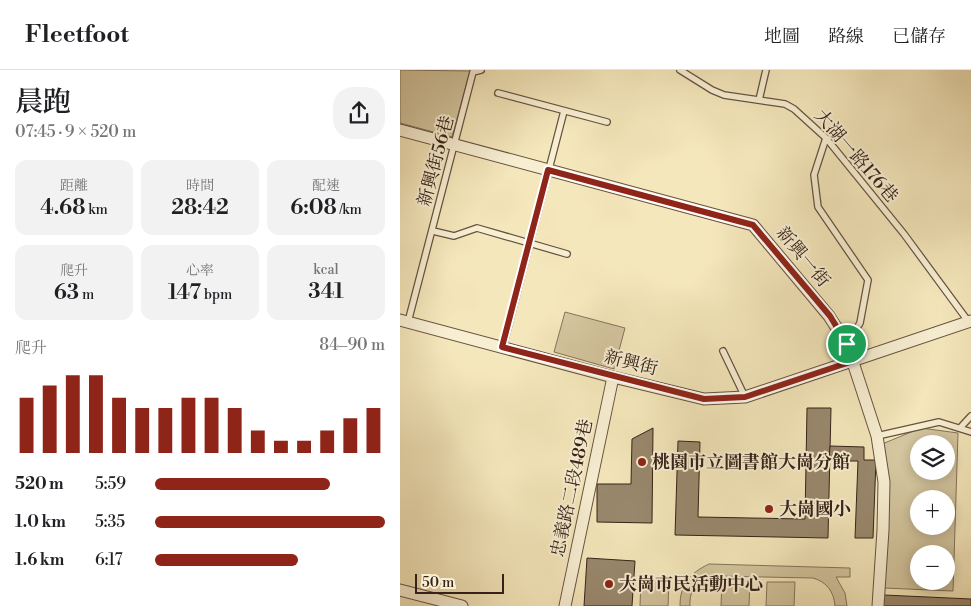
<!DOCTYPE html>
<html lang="zh-TW">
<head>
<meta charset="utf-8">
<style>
  :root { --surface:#fff; --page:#f2f2f2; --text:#202124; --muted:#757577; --line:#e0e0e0; --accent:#8f2418 }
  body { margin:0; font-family:"Libre Bodoni","Noto Serif TC",serif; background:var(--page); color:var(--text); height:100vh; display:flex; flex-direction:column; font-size:19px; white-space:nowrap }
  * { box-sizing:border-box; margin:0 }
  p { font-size:16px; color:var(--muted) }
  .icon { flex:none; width:28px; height:28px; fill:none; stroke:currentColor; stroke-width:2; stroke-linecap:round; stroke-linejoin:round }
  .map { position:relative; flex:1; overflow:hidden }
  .side { display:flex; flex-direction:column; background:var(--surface); width:400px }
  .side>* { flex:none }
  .controls { position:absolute; left:510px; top:365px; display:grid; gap:10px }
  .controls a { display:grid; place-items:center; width:45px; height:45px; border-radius:50%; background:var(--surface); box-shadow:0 2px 12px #0003; font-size:25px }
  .scale { position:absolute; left:15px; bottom:12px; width:89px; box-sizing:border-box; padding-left:5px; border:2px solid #362218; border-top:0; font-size:14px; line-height:18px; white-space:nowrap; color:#362218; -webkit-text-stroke:4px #f8efd3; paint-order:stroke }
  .pin { position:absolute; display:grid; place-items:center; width:42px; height:42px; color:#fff; margin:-21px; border:2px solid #fff; border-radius:50%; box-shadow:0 1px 5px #0007 }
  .round { display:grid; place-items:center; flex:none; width:52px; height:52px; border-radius:20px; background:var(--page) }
  .overview { display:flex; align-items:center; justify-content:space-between; height:85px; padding:0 15px }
  h1 { font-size:28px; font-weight:600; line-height:38px }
  .stats { display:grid; grid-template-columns:repeat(3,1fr); gap:8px; height:85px; padding:5px 15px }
  .stats div { display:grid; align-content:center; border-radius:12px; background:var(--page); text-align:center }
  .stats b { font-size:21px; font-weight:600 }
  .stats small { font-size:14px; font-weight:400 }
  .stats p { font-size:14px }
  .chart { height:140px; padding:10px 15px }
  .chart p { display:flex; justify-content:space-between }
  .chart svg { width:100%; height:90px; margin-top:5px; stroke:var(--accent); stroke-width:6 }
  ul { padding:0 15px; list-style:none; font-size:16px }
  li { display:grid; grid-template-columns:80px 60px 1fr; align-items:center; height:38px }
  li i { height:12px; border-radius:6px; background:var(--accent) }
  header { display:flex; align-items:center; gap:30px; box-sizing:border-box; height:70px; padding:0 25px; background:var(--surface); border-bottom:1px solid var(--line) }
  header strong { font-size:24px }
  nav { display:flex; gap:28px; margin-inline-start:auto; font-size:18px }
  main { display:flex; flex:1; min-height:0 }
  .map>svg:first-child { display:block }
  .green { fill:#d4c69f; stroke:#85745c; fill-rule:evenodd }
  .building { fill:#99886d; stroke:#362218 }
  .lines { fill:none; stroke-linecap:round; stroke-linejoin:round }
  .service-casing { stroke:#665341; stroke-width:8 }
  .minor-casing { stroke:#665341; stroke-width:13 }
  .service { stroke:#f8efd3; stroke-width:5.5 }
  .minor { stroke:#f8efd3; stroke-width:11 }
  .route-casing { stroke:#fff; stroke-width:10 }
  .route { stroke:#8f2418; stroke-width:6 }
  .poi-dot { fill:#8f2418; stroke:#f8efd3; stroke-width:2 }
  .labels { text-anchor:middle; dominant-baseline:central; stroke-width:4; stroke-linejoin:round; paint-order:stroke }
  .street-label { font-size:18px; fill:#362218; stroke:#f8efd3 }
  .poi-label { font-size:18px; font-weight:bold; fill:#362218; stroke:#f8efd3; text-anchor:start }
</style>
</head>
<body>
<header>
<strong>Fleetfoot</strong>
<nav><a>地圖</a><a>路線</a><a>已儲存</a></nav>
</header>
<main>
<section class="side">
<div class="overview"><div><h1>晨跑</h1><p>07:45 · 9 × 520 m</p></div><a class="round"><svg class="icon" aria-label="share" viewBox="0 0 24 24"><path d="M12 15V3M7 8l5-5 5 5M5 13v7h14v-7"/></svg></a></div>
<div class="stats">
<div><p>距離</p><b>4.68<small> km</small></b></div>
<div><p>時間</p><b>28:42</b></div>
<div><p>配速</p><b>6:08<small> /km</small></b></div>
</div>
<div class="stats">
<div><p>爬升</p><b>63<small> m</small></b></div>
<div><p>心率</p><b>147<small> bpm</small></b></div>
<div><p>kcal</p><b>341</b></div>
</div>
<div class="chart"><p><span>爬升</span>84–90 m</p>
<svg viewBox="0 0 160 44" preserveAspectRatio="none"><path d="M5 44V17M15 44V11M25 44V6M35 44V6M45 44V17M55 44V22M65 44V22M75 44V17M85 44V17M95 44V22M105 44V33M115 44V38M125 44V38M135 44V33M145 44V27M155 44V22"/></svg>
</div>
<ul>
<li><b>520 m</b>5:59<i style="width:76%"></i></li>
<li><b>1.0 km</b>5:35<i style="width:100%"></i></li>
<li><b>1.6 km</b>6:17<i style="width:62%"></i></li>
</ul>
</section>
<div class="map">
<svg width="571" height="536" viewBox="0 0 571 536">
  <rect width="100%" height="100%" fill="#f4e7bb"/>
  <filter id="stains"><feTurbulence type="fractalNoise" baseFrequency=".004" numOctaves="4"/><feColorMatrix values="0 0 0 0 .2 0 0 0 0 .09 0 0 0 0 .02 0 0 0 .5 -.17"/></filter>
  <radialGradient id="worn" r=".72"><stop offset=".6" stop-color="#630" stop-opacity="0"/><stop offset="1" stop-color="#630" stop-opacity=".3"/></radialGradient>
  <!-- green -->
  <g class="green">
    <polygon points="0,0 70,1 52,67 0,53"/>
    <polygon points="165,242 225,258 214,299 154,282"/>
    <path d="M521 358 558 363 553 521 484 518 482 374ZM519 374H546V401H519ZM519 429H546V456H519ZM519 484H546V511H519Z"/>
    <path d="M309 494 450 498V507H436L445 523 447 536H435C434 522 427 512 413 508L315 506C298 509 289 519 290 536H280C280 514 290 503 309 494Z"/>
    <polygon points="241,509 269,510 268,536 240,536"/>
    <polygon points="322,510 350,511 349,536 321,536"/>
    <polygon points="367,512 395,512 394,536 366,536"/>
  </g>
  <!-- building -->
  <g class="building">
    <polygon points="407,338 431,338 428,468 275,465 278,371 300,372 298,447 405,449"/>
    <polygon points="253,358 252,453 197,452 197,414 231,414 232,369"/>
    <polygon points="430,376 464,377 464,390 476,390 473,468 455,468 458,391 429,391"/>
    <polygon points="187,488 235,491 232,536 184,536"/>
    <polygon points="484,525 571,529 571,536 483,536"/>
  </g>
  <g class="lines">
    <!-- service casing -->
    <g class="service-casing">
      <g id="service">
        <polyline points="280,0 312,20 324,25 385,34 394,39 426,68 504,164 568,251"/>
        <polyline points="98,23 207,52"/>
        <polyline points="359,30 366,0"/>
        <polyline points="426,68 414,105 418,137 468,210 460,253 447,274"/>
        <polyline points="33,161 54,166 77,158 167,184"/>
        <polyline points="8,252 73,2 81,0"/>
        <polyline points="103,277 164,41"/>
        <polyline points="323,281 345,327"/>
        <polyline points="560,358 571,346"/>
        <polyline points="477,366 539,352 571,362"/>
      </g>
    </g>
    <!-- minor casing -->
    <g class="minor-casing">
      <g id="minor">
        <polyline points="0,60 353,155 429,246 447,274 477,366 484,412 483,460 478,536"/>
        <polyline points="0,250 213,307 304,329 345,327 571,251"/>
        <polyline points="0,520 62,536"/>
        <polyline points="165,536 213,307"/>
      </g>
    </g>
    <!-- service -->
    <use href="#service" class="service"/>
    <!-- minor -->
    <use href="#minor" class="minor"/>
  </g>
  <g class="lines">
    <!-- route casing -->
    <g class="route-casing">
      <polygon id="route" points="148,100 353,155 430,246 447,274 453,291 345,327 304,329 102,277"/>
    </g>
    <!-- route -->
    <use href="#route" class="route"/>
  </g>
  <!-- markers -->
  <g class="poi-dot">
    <circle cx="242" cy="392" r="5"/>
    <circle cx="369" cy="439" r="5"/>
    <circle cx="209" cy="514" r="5"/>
  </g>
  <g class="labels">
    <!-- street labels -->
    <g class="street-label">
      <text transform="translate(456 86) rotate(49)">大湖一路176巷</text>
      <text transform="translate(36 91) rotate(-75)">新興街56巷</text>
      <text transform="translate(403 187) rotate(50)">新興一街</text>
      <text transform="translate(231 293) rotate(14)">新興街</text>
      <text transform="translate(172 418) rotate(-78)">忠義路二段489巷</text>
    </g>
    <!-- poi labels -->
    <g class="poi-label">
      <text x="252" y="392">桃園市立圖書館大崗分館</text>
      <text x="379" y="439">大崗國小</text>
      <text x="219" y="514">大崗市民活動中心</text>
    </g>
  </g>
  <rect width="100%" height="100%" filter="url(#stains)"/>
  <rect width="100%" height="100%" fill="url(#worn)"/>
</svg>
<div class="controls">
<a><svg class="icon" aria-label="layers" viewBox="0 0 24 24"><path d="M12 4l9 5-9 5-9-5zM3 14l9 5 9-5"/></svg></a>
<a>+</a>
<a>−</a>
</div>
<div class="scale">50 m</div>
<div class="pin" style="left:447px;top:274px;background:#1e9e55"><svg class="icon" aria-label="arrive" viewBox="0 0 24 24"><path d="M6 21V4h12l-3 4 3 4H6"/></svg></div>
</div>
</main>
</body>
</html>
